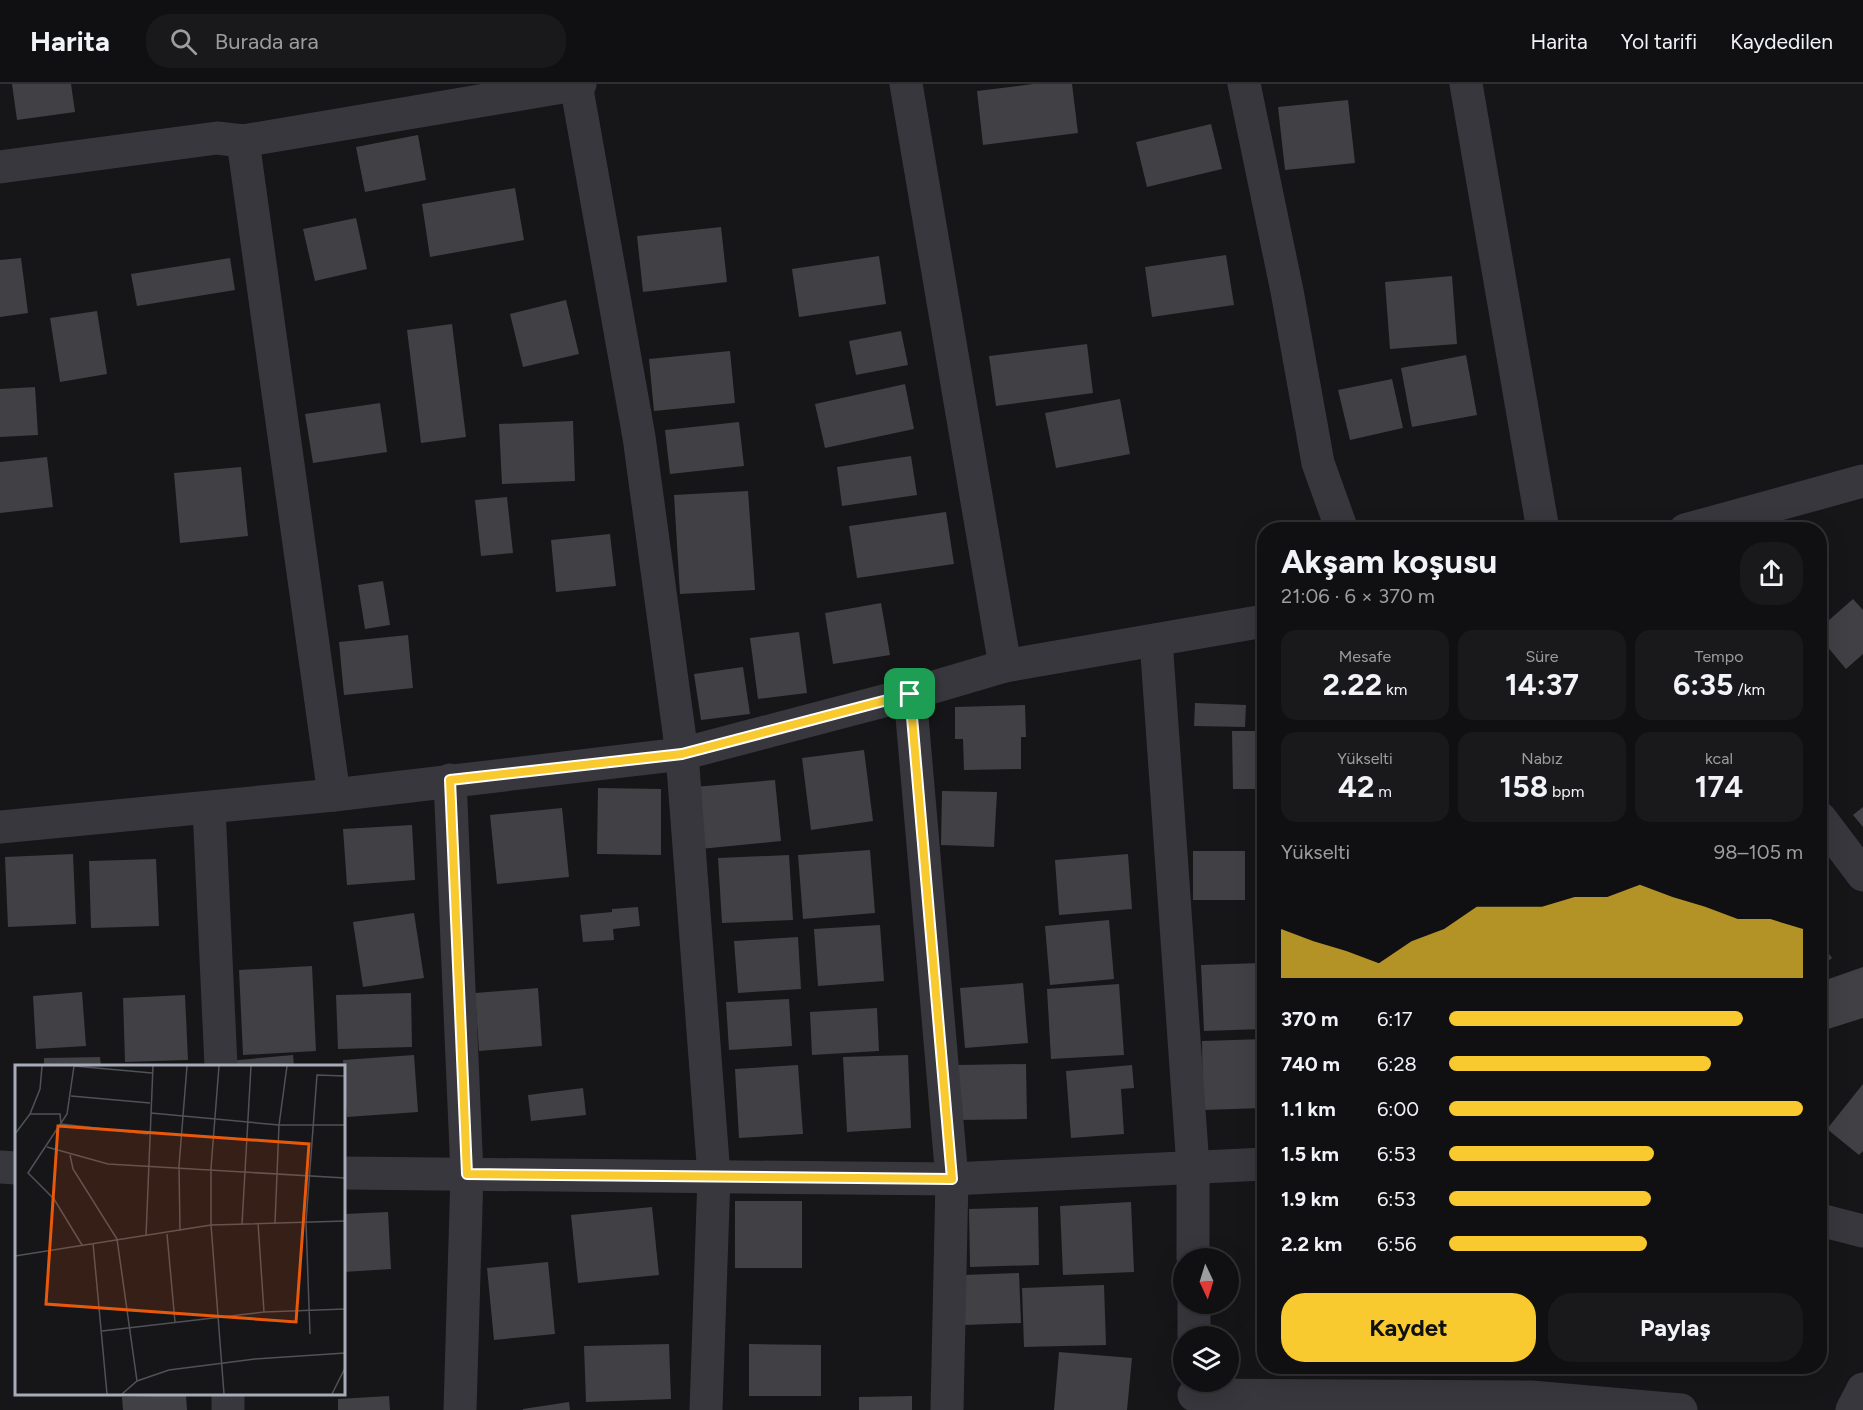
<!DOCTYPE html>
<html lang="tr">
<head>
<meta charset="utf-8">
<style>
  :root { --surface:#101012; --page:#19191b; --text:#f1f3f6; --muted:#9c9d9f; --line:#303032; --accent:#f8ca2f }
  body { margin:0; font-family:Figtree,sans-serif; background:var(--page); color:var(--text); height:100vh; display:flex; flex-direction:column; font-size:22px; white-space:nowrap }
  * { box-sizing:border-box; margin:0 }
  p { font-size:20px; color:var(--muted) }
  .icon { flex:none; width:33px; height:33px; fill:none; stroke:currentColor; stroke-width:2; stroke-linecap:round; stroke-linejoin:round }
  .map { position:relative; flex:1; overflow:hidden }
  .sheet { position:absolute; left:1257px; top:438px; width:570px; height:852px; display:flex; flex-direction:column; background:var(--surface); border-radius:24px; box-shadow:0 6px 24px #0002,0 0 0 2px var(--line) }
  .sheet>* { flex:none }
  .needle { width:39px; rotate:176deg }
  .fabs { position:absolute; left:1173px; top:1164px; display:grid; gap:12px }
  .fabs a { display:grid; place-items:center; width:66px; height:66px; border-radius:50%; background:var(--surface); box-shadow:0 6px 24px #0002,0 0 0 2px var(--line); font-size:30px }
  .pin { position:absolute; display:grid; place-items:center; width:51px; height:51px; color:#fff; margin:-26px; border-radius:12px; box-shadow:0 3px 9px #0006 }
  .round { display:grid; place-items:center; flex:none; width:63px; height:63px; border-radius:24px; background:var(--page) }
  .overview { display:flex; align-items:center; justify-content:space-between; height:102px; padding:0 24px }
  h1 { font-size:33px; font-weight:700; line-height:45px }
  .figures { display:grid; grid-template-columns:repeat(3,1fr); gap:9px; height:102px; padding:6px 24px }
  .figures div { display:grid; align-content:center; border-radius:15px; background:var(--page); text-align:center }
  .figures b { font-size:30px; font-weight:700 }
  .figures small { font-size:16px; font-weight:400 }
  .figures p { font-size:16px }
  .chart { height:168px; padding:12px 24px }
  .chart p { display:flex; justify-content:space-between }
  .chart svg { width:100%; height:108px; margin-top:6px; fill:var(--accent); opacity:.7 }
  .cta { display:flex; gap:12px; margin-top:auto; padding:12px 24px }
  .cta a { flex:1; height:69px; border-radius:24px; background:var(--accent); color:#111; font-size:24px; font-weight:700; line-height:69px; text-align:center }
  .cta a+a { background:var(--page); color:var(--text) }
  ul { padding:0 24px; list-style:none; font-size:20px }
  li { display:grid; grid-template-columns:96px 72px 1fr; align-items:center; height:45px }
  li i { height:15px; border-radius:8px; background:var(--accent) }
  header { display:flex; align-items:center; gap:36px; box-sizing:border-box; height:84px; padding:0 30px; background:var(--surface); border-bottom:2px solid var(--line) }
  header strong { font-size:28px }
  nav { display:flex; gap:33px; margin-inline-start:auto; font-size:21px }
  .search { width:420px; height:54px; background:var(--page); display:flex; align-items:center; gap:15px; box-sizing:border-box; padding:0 21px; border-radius:24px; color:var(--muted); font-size:22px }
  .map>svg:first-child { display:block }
  .building { fill:#404045 }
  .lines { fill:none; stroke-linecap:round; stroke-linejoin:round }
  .minor { stroke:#37373d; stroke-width:33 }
  .route-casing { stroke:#fff; stroke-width:12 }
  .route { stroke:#f8ca2f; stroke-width:8 }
  .inset-road { fill:none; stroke:#505258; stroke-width:1.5 }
  .view { fill:#e8590c; fill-opacity:0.15; stroke:#e8590c; stroke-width:3 }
  .inset-edge { fill:none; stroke:#a8abb9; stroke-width:3 }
</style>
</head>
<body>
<header>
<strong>Harita</strong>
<div class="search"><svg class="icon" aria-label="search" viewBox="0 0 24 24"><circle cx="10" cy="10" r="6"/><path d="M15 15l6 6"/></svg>Burada ara</div>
<nav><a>Harita</a><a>Yol tarifi</a><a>Kaydedilen</a></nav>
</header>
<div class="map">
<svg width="1863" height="1326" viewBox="0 0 1863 1326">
  <rect width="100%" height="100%" fill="#161618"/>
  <!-- building -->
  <g class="building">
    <polygon points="12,0 71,0 75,28 17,36"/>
    <polygon points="1033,0 1072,0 1078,49 983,61 977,7"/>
    <polygon points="1348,16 1355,79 1285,86 1278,23"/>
    <polygon points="1211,40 1222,85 1147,103 1136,58"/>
    <polygon points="418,51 426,96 365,108 356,63"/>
    <polygon points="515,104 524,156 430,173 422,120"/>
    <polygon points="356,134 367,185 315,197 303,145"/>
    <polygon points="721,143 727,198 643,208 637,152"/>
    <polygon points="1226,171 1234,221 1152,233 1145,183"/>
    <polygon points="879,172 886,220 799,233 792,185"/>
    <polygon points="21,174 28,229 0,233 0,176"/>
    <polygon points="230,174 235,206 137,222 131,190"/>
    <polygon points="1452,192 1457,260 1390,265 1385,198"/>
    <polygon points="566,216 579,270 523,283 510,230"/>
    <polygon points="97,227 107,290 60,298 50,234"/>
    <polygon points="452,240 466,353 421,359 407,246"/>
    <polygon points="901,247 908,281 856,291 849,257"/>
    <polygon points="1087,260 1093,309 996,322 989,272"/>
    <polygon points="730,267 735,319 654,327 649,275"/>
    <polygon points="1466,271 1477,331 1412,343 1401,284"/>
    <polygon points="1392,295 1403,344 1350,356 1338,306"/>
    <polygon points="905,300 914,345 825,364 815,320"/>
    <polygon points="35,303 38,351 0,353 0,305"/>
    <polygon points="1120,315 1130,370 1056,384 1045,329"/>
    <polygon points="380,319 387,368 313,379 305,330"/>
    <polygon points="573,337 575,397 502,400 499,340"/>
    <polygon points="739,338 744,382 670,390 665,346"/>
    <polygon points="911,372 917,411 842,422 837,383"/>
    <polygon points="47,373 53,423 0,429 0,378"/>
    <polygon points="241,383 248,452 180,459 174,389"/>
    <polygon points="748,407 755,506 680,510 674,411"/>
    <polygon points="507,413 513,469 481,472 475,416"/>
    <polygon points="946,428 954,480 857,494 849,442"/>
    <polygon points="610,450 616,502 556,508 551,456"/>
    <polygon points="383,497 390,541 365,545 358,501"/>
    <polygon points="1853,515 1863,526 1863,570 1846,585 1820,554 1820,544"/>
    <polygon points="881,519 890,571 833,580 825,529"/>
    <polygon points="799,548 807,609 758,615 750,554"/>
    <polygon points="408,551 413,604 344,611 339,558"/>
    <polygon points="743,583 750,630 701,636 694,590"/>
    <polygon points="1195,619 1246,621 1245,643 1194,642"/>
    <polygon points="1025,621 1026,653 1021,653 1021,685 964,686 963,655 955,655 955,623"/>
    <polygon points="1232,647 1264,647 1264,705 1233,705"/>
    <polygon points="864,666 873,737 811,746 802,674"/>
    <polygon points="775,696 781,757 700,765 694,703"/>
    <polygon points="598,704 661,705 661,771 597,770"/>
    <polygon points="942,707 997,708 994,763 941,761"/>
    <polygon points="1863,723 1863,743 1853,731"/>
    <polygon points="562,724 569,793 497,800 490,731"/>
    <polygon points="412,741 415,796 347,801 343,745"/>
    <polygon points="870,766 875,829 803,835 798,771"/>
    <rect x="1193" y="767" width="52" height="49"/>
    <polygon points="73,770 76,840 8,843 5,773"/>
    <polygon points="1128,770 1132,825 1059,831 1055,776"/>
    <polygon points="789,771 793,836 722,839 718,774"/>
    <polygon points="156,775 159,842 91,844 89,777"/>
    <polygon points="638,823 640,842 613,845 614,856 583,858 580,831 612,828 612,825"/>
    <polygon points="414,829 424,894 363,903 353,838"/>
    <polygon points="1109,836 1114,895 1050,901 1045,842"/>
    <polygon points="880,841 884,897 818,902 814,845"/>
    <polygon points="798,853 801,905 738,909 734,857"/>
    <polygon points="1820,857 1832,874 1820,883"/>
    <polygon points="1261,879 1263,945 1204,947 1201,881"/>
    <polygon points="312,882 316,967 243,971 239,886"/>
    <polygon points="1863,883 1863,934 1828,945 1820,920 1820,898"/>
    <polygon points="1023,899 1028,959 965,964 960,904"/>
    <polygon points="1119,900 1124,971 1051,975 1047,905"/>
    <polygon points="538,904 542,962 479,967 475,909"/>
    <polygon points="82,908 86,962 36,965 33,912"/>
    <polygon points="411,909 412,963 338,965 336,911"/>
    <polygon points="185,911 188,976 125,978 123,914"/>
    <polygon points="789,915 792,962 729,966 726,918"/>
    <polygon points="877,924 879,967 812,971 810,928"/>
    <polygon points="1264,955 1264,1024 1203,1026 1202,957"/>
    <polygon points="293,971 294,982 229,982 228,977"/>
    <polygon points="414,971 418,1028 347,1033 343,976"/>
    <polygon points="908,971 911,1044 847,1048 843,973"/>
    <polygon points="100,973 101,982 44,982 44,974"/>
    <polygon points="1026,980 1027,1035 958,1036 957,981"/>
    <polygon points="798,981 803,1050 739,1054 735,985"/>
    <polygon points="1132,981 1134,1004 1121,1005 1124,1050 1071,1054 1066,987"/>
    <polygon points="1863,1000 1863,1067 1859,1071 1827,1045"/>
    <polygon points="583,1004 586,1031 531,1037 528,1011"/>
    <rect x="735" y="1117" width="67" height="67"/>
    <polygon points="1131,1118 1134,1188 1063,1191 1060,1122"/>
    <polygon points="652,1123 659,1191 578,1199 571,1131"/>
    <polygon points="1038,1123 1039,1181 970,1183 969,1125"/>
    <polygon points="388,1128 391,1185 344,1188 344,1130"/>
    <polygon points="548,1178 555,1250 494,1256 487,1184"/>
    <polygon points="1019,1189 1021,1239 964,1241 963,1191"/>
    <polygon points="1104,1201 1106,1261 1024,1263 1022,1204"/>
    <polygon points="669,1260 671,1315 586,1318 584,1262"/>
    <polygon points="749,1260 821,1261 821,1312 749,1312"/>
    <polygon points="1059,1268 1132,1274 1127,1326 1054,1326"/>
    <polygon points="186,1311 187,1326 123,1326 122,1313"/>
    <polygon points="389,1312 390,1326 338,1326 338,1315"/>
    <polygon points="912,1312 912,1326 859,1326 859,1313"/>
    <polygon points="569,1318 570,1326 523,1326 523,1325"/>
  </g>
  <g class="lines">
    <!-- minor -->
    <g class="minor">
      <polyline points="576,0 639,353 682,670 714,1092 706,1326"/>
      <polyline points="906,0 1005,582"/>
      <polyline points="1244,0 1287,207 1318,379 1342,446"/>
      <polyline points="1466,0 1543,446"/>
      <polyline points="243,57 334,711"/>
      <polyline points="0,83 217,54 243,57 580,0"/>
      <polyline points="1685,446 1863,397"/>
      <polyline points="1156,556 1193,1083 1193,1174"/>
      <polyline points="910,610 952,1095 947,1326"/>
      <polyline points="450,696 467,1090 460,1326"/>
      <polyline points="209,724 221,982"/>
      <polyline points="1820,734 1863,791"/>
      <polyline points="0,743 334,711 682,670 910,610 1005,582 1264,537"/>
      <polyline points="0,1083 16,1084"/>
      <polyline points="344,1089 952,1095 1264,1080"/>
      <polyline points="1820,1136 1863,1147"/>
      <polyline points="1194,1220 1194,1252"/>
      <polyline points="228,1310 228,1326"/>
      <polyline points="1194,1311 1531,1313 1681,1326"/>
      <polyline points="1852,1326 1863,1305"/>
    </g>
  </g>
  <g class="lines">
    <!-- route casing -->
    <g class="route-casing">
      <polygon id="route" points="910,610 952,1095 467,1090 450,696 682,670"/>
    </g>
    <!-- route -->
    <use href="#route" class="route"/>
  </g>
  <!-- overview -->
  <g transform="translate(15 981)">
    <rect width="330" height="330" fill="#161618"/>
    <path class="inset-road" d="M27 1 25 24 15 49H45L46 59 133 69M59 1 52 49 13 108 39 134 67 180M59 1 137 8M204 1 196 103V160L209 329M56 31 135 38M136 48 264 60H330M0 69 15 49M32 82 93 99 330 113M55 90 58 104 102 174 122 316M243 158 249 247M260 158 264 60 272 1M227 159 236 1M165 166 164 101 172 1M152 169 160 257M131 171 138 1M78 178 92 329M0 191 196 160 330 156M87 266 249 247 330 244M295 269 291 157 302 10 330 11M107 329 122 316 154 305 240 294 330 288M317 329 330 303"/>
    <path class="view" d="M43 61 294 79 281 257 31 239Z"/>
    <rect width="330" height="330" class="inset-edge"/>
  </g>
</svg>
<div class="fabs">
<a><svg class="needle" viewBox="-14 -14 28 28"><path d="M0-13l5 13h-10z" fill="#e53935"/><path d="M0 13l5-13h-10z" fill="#9c9d9f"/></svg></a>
<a><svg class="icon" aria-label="layers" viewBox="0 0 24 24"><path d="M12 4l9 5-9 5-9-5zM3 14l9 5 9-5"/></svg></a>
</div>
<div class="pin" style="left:910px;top:610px;background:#1e9e55"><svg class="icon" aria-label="arrive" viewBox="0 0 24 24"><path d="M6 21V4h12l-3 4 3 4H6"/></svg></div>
<section class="sheet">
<div class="overview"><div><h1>Akşam koşusu</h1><p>21:06 · 6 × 370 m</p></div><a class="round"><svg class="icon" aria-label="share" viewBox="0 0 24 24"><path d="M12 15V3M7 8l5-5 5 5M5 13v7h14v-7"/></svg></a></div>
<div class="figures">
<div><p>Mesafe</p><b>2.22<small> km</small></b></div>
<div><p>Süre</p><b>14:37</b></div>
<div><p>Tempo</p><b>6:35<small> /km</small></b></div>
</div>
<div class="figures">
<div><p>Yükselti</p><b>42<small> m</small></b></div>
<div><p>Nabız</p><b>158<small> bpm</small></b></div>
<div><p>kcal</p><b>174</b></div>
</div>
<div class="chart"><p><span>Yükselti</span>98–105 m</p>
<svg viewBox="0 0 160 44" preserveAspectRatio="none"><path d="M0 44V24L10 29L20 33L30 38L40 29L50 24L60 15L70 15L80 15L90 11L100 11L110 6L120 11L130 15L140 20L150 20L160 24V44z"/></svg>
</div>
<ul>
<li><b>370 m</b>6:17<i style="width:83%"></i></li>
<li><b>740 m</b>6:28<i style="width:74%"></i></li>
<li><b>1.1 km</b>6:00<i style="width:100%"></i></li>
<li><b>1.5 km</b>6:53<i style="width:58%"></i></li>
<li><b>1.9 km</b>6:53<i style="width:57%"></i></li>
<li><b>2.2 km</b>6:56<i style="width:56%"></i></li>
</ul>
<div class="cta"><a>Kaydet</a><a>Paylaş</a></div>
</section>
</div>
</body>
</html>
